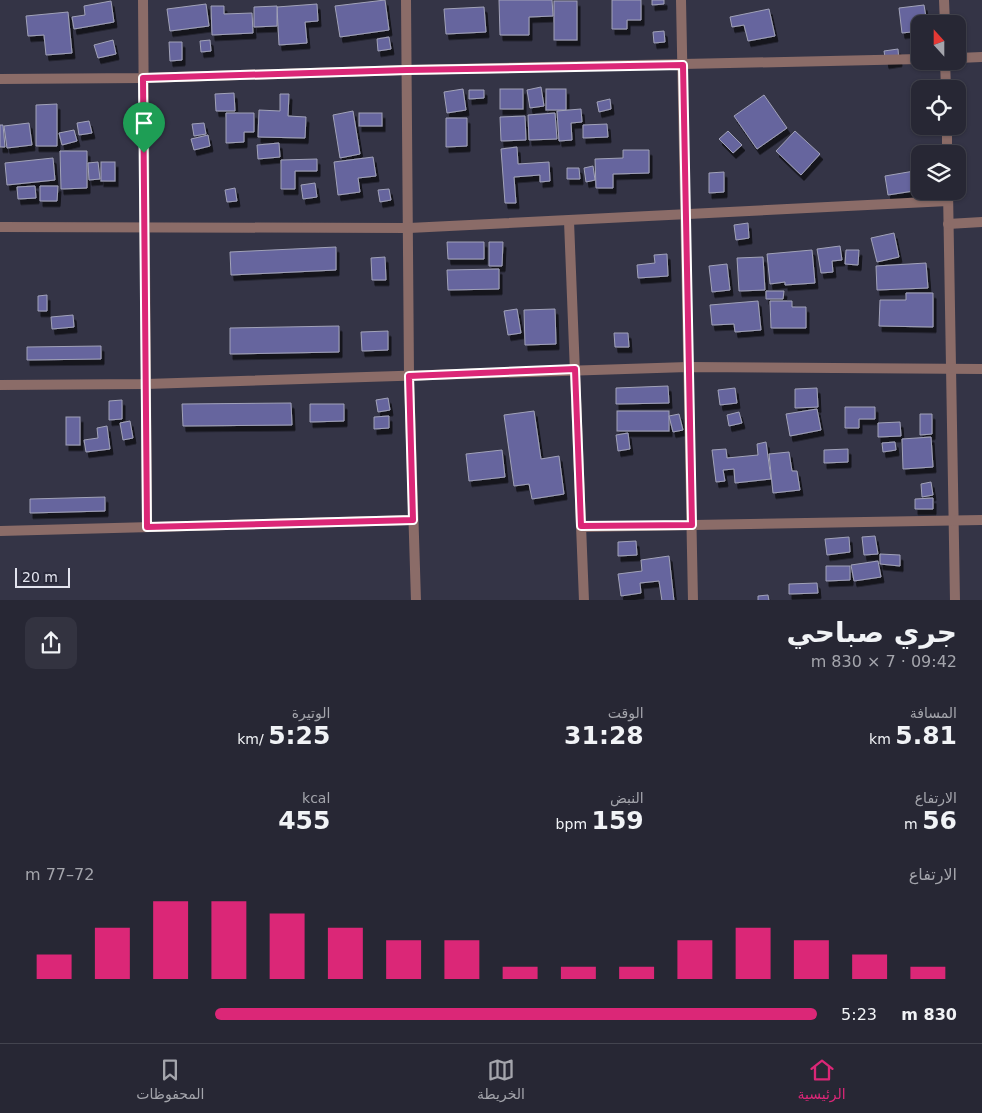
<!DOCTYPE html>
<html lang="ar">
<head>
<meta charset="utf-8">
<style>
  :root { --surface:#272734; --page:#333340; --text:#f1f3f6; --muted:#a4a5ac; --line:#43444f; --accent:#db2777 }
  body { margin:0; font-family:"DejaVu Sans","Noto Sans Arabic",sans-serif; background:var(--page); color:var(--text); direction:rtl; height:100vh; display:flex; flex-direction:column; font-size:19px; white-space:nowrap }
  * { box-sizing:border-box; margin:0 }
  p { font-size:16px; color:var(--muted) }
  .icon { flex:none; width:28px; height:28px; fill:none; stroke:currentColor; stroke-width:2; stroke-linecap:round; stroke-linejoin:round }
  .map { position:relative; height:600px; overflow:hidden; direction:ltr }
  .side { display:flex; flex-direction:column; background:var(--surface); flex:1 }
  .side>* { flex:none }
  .needle { width:32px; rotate:339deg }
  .tools { position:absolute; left:911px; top:15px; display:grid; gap:10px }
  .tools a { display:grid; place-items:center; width:55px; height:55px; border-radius:10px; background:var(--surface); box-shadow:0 1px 4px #0004,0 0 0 1px var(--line); font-size:25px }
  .scale { position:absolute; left:15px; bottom:12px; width:55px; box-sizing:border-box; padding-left:5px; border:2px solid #e2e3ee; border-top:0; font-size:14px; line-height:18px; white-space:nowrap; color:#e2e3ee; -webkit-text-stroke:4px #2a2a3b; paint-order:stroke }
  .pin { position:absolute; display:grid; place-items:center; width:42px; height:42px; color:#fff; margin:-51px -21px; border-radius:50% 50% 50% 0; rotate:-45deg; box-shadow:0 0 5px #0007 }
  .pin .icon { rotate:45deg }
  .round { display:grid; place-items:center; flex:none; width:52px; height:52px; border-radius:10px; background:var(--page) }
  .headline { display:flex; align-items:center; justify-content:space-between; height:85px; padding:0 25px }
  h1 { font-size:28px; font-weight:800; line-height:38px }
  .metrics { display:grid; grid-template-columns:repeat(3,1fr); gap:8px; height:85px; padding:5px 25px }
  .metrics div { display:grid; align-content:center }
  .metrics b { font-size:25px; font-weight:800 }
  .metrics small { font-size:14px; font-weight:400 }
  .metrics p { font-size:14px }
  .chart { height:140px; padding:10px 25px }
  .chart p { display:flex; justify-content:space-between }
  .chart svg { width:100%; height:90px; margin-top:5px; stroke:var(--accent); stroke-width:6 }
  ul { padding:0 25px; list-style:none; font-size:16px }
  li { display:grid; grid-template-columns:80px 60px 1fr; align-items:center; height:38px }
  li i { height:12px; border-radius:6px; background:var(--accent) }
  .dock { display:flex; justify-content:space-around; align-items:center; height:70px; border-top:1px solid var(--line); background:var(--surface); font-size:14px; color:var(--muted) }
  .dock a { display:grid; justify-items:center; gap:2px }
  .dock .current { color:var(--accent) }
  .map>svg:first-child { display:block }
  .building { fill:#66659e; stroke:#a1a2b8; filter:url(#shadow) }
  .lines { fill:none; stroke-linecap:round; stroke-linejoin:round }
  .minor { stroke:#8b6c68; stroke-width:10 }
  .route-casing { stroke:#fff; stroke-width:10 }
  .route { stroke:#db2777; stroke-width:6 }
</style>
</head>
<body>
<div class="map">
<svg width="982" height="601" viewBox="0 0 982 601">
  <defs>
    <filter id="shadow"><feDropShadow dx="3" dy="5.5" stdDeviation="0" flood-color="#0009"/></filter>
  </defs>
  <rect width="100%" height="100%" fill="#343446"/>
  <!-- building -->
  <g class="building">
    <polygon points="385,0 389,30 340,37 335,6"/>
    <polygon points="499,0 552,0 553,16 529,17 529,35 500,35"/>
    <polygon points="612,0 641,0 641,20 627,20 627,29 612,29"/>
    <polygon points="652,0 664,0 664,4 652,5"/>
    <polygon points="111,1 114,22 74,29 72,17 85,15 84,6"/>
    <rect x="554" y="1" width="23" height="39"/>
    <polygon points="206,4 209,26 170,31 167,9"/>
    <polygon points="317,4 318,21 305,22 307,43 279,45 277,7"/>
    <polygon points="924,5 927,24 920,24 920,31 902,33 899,8"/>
    <polygon points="211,6 224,6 224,14 252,13 253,33 212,35"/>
    <polygon points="277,6 277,26 254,27 254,7"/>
    <polygon points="484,7 486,32 446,34 444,9"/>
    <polygon points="769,9 775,36 748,41 744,25 732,27 730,17"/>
    <polygon points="68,12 72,53 46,55 44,35 28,36 26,16"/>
    <polygon points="664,31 665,42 654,43 653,32"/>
    <polygon points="389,37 391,49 378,51 377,39"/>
    <polygon points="912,38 920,38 920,61 926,62 912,62"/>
    <polygon points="113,40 116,54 98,58 94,45"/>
    <polygon points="210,40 211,51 201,52 200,41"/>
    <polygon points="169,42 182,42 182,60 170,61"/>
    <polygon points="898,49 899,61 886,63 884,51"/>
    <polygon points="541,87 544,106 530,108 527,90"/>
    <polygon points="463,89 466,110 447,113 444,92"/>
    <rect x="500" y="89" width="23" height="20"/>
    <rect x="546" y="89" width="20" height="21"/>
    <polygon points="469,90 484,90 484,98 469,99"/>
    <polygon points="234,93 235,111 216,111 215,94"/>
    <polygon points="280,94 289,94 288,116 306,117 305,138 258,137 259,110 280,111"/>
    <polygon points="764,95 787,128 757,149 734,116"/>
    <polygon points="610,99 611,109 599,112 597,102"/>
    <polygon points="57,104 57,146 36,146 36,105"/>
    <polygon points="581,109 582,122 571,123 572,140 559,141 557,111"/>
    <polygon points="353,111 360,154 340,158 333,115"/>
    <polygon points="226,113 254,113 254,132 244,132 244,142 226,143"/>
    <rect x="359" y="113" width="23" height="13"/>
    <polygon points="555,113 557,139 529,140 528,115"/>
    <polygon points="525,116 526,140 501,141 500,117"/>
    <polygon points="446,118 467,118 467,146 446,147"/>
    <polygon points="89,121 92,133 79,135 77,123"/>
    <polygon points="29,123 32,145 7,148 4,126"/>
    <polygon points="204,123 206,134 194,136 192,124"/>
    <polygon points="607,124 608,137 583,138 583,125"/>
    <polygon points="0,125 3,125 5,147 0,147"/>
    <polygon points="74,130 77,141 62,145 59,133"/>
    <polygon points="728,131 742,145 733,153 719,139"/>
    <polygon points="795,131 820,154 801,175 776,151"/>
    <polygon points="208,135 210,146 194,150 191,139"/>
    <polygon points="279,143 280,157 258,159 257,145"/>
    <polygon points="517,147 518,164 549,162 550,181 540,182 540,175 514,177 516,203 505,203 501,149"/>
    <polygon points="623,150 649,150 649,173 613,174 613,188 596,188 595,159 623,158"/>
    <polygon points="60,151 87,151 87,188 61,189"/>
    <polygon points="373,157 376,176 358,178 360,192 338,195 334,162"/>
    <polygon points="53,158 55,180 7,185 5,163"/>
    <polygon points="317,159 317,171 295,171 295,189 281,189 281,160"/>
    <polygon points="98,162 100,179 89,180 88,163"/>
    <rect x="101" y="162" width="14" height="19"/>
    <polygon points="593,166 595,180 586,182 584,168"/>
    <polygon points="567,168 579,168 580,179 567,179"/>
    <polygon points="920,170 920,190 888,195 885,176"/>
    <polygon points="724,172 724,192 709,193 709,173"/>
    <polygon points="315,183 317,197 303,199 301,185"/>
    <polygon points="35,186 36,198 18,199 17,187"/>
    <polygon points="40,186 58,186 57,201 40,201"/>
    <polygon points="235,188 237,201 227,202 225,190"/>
    <polygon points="389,189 391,200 380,202 378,190"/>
    <polygon points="748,223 749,238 736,240 734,225"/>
    <polygon points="894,233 899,257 877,262 871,238"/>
    <polygon points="447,242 484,242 484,259 448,259"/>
    <polygon points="489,242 503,242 502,266 489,266"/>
    <polygon points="840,246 842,260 832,261 833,272 821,273 817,249"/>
    <polygon points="336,247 336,270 231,275 230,252"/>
    <polygon points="812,250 815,283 785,285 785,282 770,284 767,254"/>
    <polygon points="846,250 859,250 858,265 845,264"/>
    <polygon points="667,254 668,276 638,278 637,265 655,263 654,255"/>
    <polygon points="385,257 386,280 372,280 371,258"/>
    <polygon points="763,257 765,290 739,291 737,258"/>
    <polygon points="926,263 928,288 877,290 876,266"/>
    <polygon points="727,264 730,290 712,292 709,266"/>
    <polygon points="499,269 499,289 448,290 447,270"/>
    <polygon points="766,291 784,291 783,299 766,299"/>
    <polygon points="906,293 933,293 933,327 879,326 880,300 906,300"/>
    <polygon points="47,295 47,311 38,311 38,296"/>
    <polygon points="758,301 761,330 735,332 734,324 712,325 710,305"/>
    <polygon points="770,301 792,301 792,307 806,307 806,328 771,328"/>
    <polygon points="517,309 521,333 508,335 504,311"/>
    <polygon points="555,309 556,344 525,345 524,310"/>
    <polygon points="73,315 74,327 52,329 51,317"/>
    <polygon points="339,326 339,352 230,354 230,328"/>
    <polygon points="388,331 388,350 362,351 361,332"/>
    <polygon points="614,333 628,333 629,347 615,347"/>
    <polygon points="101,346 101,359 27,360 27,347"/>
    <polygon points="668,386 669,403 616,404 616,388"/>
    <polygon points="735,388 737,403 720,405 718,390"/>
    <polygon points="817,388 818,407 795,408 795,389"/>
    <polygon points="388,398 390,410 378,412 376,400"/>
    <polygon points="122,400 122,419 109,420 109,401"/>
    <polygon points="291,403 292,425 183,426 182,404"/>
    <polygon points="310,404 344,404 344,421 310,422"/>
    <polygon points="845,407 875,407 875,419 859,419 859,428 845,428"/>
    <polygon points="817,409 821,430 790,436 786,414"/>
    <polygon points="534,411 541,459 559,456 564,494 532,499 529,484 514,486 504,415"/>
    <rect x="617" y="411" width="52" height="20"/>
    <polygon points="739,412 742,423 729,426 727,415"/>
    <polygon points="679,414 683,430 673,432 669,416"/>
    <polygon points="920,414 932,414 932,434 920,435"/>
    <polygon points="389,416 389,428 374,429 374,417"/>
    <rect x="66" y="417" width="14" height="28"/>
    <polygon points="130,421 133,438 123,440 120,423"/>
    <polygon points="900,422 901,436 878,437 878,423"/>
    <polygon points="107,426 110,449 86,452 84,440 98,438 97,428"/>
    <polygon points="628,433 630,449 618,451 616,435"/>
    <polygon points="931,437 933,467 903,469 902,439"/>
    <polygon points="766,442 771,479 735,483 734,469 723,470 725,481 716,482 712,450 726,449 727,458 758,455 757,444"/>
    <polygon points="895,442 896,450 883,452 882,443"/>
    <polygon points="848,449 848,462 824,463 824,450"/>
    <polygon points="502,450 505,477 469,481 466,454"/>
    <polygon points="789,452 792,471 797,471 800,490 773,493 769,454"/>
    <polygon points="931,482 933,495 922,497 921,484"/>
    <polygon points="105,497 105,511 30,513 30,499"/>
    <polygon points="933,498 933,509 915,509 915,499"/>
    <polygon points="875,536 878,554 864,555 862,537"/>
    <polygon points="849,537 850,552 827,555 825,539"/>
    <polygon points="636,541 637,555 618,556 618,542"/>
    <polygon points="880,554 900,555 900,566 880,564"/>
    <polygon points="669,556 674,601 662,601 659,581 640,583 641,593 621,596 618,574 642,571 641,560"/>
    <polygon points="878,561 881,577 854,581 851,565"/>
    <polygon points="826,566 850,566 850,580 826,581"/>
    <polygon points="817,583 818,593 789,594 789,584"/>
    <polygon points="768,595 769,601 758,601 758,596"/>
  </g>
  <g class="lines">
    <!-- minor -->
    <g class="minor">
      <polyline points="143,0 147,527"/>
      <polyline points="406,0 409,376 416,601"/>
      <polyline points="681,0 693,601"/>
      <polyline points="944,0 945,24"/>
      <polyline points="958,58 982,57"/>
      <polyline points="945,61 946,89"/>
      <polyline points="0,79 143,78 407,70 920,59"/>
      <polyline points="947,126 947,154"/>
      <polyline points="948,191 955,601"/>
      <polyline points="569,221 584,601"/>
      <polyline points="948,224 982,222"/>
      <polyline points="0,227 409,228 948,201"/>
      <polyline points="0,385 146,384 688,367 982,369"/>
      <polyline points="581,527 982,520"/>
      <polyline points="0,531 413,520"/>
    </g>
  </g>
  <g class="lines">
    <!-- route casing -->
    <g class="route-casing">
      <polygon id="route" points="683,65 692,525 581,526 575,369 409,376 413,520 147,527 143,78 407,70"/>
    </g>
    <!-- route -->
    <use href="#route" class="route"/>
  </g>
</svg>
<div class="tools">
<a><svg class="needle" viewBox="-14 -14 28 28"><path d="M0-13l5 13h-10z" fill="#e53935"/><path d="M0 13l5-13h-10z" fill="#a4a5ac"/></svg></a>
<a><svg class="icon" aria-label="locate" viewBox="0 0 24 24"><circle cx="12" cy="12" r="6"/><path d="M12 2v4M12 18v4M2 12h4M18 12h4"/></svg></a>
<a><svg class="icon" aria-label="layers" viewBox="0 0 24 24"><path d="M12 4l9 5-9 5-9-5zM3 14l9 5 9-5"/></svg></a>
</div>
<div class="scale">20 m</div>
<div class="pin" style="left:144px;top:153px;background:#1e9e55"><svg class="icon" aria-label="arrive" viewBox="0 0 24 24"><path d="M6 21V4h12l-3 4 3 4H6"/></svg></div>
</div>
<section class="side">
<div class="headline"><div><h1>جري صباحي</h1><p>09:42 · 7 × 830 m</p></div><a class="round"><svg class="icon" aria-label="share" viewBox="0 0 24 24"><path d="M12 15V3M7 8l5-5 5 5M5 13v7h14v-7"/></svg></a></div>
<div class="metrics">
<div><p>المسافة</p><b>5.81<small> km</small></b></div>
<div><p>الوقت</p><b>31:28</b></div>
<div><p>الوتيرة</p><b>5:25<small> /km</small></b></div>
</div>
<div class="metrics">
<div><p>الارتفاع</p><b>56<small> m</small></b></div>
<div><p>النبض</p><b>159<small> bpm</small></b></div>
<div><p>kcal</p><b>455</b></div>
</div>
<div class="chart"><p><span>الارتفاع</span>72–77 m</p>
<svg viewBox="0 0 160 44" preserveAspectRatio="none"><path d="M5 44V32M15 44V19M25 44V6M35 44V6M45 44V12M55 44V19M65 44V25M75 44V25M85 44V38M95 44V38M105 44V38M115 44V25M125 44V19M135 44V25M145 44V32M155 44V38"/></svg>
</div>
<ul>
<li><b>830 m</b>5:23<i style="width:76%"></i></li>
</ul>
</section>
<nav class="dock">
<a class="current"><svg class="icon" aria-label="home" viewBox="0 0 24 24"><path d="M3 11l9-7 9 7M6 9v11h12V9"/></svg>الرئيسية</a>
<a><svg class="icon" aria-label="map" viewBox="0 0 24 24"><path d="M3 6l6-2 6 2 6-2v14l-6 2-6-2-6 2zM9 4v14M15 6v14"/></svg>الخريطة</a>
<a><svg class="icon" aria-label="saved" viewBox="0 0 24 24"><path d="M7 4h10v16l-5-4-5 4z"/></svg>المحفوظات</a>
</nav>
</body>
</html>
